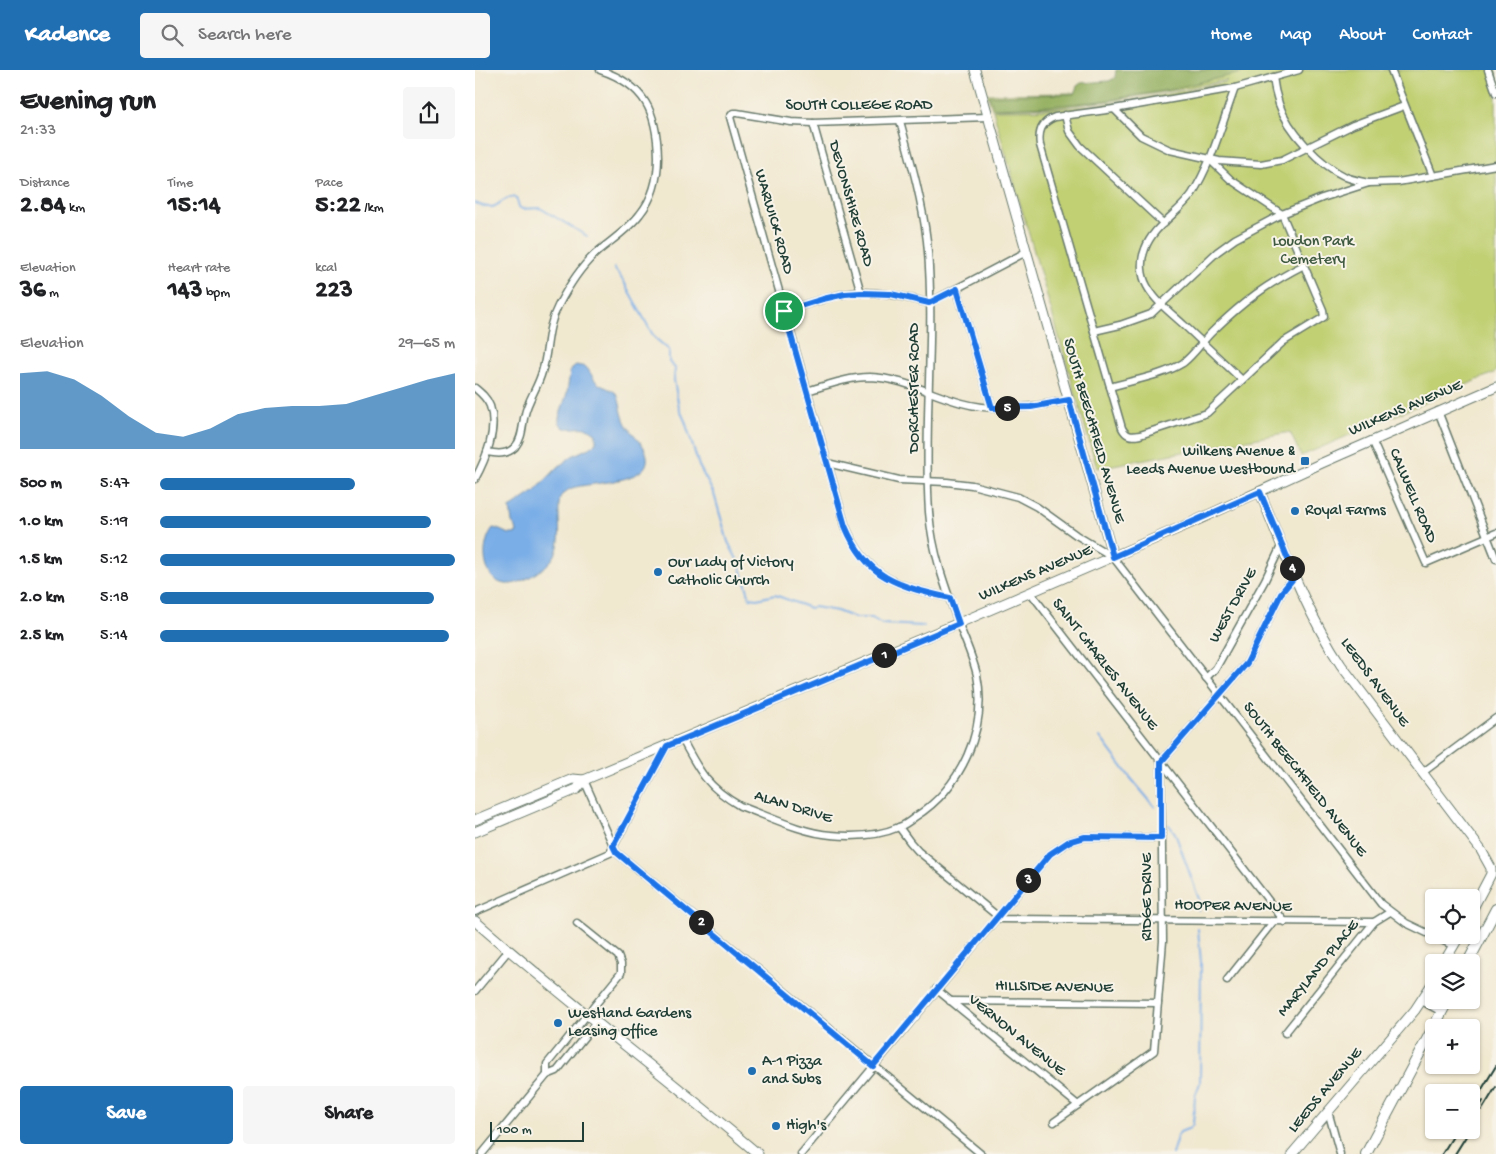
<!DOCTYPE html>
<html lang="en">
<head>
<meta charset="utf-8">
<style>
  :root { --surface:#fff; --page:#f6f6f6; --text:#202124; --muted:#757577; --accent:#1f6fb2 }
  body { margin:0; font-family:"Gochi Hand",sans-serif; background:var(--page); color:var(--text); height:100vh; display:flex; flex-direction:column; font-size:19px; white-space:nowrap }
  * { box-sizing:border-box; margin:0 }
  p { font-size:16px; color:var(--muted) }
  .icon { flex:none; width:28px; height:28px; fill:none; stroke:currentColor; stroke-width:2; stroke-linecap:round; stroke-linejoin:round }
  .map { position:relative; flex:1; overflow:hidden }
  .drawer { display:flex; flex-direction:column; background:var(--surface); width:475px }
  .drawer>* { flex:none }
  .buttons { position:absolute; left:950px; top:819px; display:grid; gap:10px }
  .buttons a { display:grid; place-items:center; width:55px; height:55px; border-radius:5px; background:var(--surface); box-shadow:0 1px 4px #0004; font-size:25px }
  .scale { position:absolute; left:15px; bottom:12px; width:94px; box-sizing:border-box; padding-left:5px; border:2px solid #1f3d34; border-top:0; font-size:14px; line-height:18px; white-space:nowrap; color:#1f3d34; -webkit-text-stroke:4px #f7f3e8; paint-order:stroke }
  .pin { position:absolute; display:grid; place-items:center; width:42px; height:42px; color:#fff; margin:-21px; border:2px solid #fff; border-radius:50%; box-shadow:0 1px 5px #0007 }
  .km { position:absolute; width:25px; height:25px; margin:-12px; border-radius:50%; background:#222; color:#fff; font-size:14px; line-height:25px; text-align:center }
  .round { display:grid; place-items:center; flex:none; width:52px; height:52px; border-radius:5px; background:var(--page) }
  .summary { display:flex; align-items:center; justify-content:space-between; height:85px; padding:0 20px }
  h1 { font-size:28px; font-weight:700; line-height:38px }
  .stats { display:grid; grid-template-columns:repeat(3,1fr); gap:8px; height:85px; padding:5px 20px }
  .stats div { display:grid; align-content:center }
  .stats b { font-size:25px; font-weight:700 }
  .stats small { font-size:14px; font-weight:400 }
  .stats p { font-size:14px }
  .chart { height:140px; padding:10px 20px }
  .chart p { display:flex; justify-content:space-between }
  .chart svg { width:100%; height:90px; margin-top:5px; fill:var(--accent); opacity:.7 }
  .primary-button { display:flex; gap:10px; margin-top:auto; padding:10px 20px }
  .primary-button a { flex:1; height:58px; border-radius:5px; background:var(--accent); color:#fff; font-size:20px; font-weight:700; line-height:58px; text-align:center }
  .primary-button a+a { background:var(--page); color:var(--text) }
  ul { padding:0 20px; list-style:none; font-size:16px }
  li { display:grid; grid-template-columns:80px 60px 1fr; align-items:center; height:38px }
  li i { height:12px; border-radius:6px; background:var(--accent) }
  header { display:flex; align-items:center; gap:30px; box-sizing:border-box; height:70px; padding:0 25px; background:var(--accent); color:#fff }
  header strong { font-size:24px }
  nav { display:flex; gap:28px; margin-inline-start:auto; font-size:18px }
  .search { width:350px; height:45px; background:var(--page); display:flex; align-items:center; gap:12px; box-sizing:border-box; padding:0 18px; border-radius:5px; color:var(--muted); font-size:19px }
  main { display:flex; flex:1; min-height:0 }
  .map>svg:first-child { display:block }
  .green { fill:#c1d073; stroke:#708654 }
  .forest { fill:#98b265; stroke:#5c784c }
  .water { fill:#7aaee7; stroke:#4c768e }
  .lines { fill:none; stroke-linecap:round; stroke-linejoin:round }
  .stream { stroke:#7aaee7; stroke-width:2 }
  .street-casing { stroke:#68796b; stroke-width:9 }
  .secondary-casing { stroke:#68796b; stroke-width:11 }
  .primary-casing { stroke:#68796b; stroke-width:12 }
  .street { stroke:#fff; stroke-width:6 }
  .secondary { stroke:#fff; stroke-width:9 }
  .primary { stroke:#fff; stroke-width:10 }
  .rail { stroke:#1f3d34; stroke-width:2 }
  .route-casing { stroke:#fff; stroke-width:10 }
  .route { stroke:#1a73e8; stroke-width:6 }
  .poi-dot { fill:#1f6fb2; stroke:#f7f3e8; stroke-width:2 }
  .labels { text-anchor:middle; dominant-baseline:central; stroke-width:4; stroke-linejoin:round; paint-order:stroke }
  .street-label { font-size:16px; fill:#1f3d34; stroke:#f7f3e8 }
  .park-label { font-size:16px; fill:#3f5a41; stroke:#f7f3e8 }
  .poi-label { font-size:16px; fill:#1f3d34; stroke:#f7f3e8; text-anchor:start }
</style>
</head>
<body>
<header>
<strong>Kadence</strong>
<div class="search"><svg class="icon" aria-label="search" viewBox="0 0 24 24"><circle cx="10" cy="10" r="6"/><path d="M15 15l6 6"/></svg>Search here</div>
<nav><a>Home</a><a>Map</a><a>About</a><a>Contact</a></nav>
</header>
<main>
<section class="drawer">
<div class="summary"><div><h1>Evening run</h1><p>21:33</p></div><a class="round"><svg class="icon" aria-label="share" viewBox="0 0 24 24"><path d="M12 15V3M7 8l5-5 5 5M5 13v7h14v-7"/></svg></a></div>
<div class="stats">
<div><p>Distance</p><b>2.84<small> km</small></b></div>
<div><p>Time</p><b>15:14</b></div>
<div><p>Pace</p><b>5:22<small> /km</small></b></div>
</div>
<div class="stats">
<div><p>Elevation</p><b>36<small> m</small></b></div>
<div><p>Heart rate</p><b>143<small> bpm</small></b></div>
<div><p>kcal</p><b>223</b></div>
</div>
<div class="chart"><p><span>Elevation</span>29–65 m</p>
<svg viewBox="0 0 160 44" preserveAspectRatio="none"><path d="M0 44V7L10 6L20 10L30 18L40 28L50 36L60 38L70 34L80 27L90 24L100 23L110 23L120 22L130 18L140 14L150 10L160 7V44z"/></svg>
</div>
<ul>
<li><b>500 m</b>5:47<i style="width:66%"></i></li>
<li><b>1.0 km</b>5:19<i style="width:92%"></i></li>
<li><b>1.5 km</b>5:12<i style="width:100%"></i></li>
<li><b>2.0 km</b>5:18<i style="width:93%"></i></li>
<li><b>2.5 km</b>5:14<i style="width:98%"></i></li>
</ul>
<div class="primary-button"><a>Save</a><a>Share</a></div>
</section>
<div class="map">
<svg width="1021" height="1084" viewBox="0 0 1021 1084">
  <rect width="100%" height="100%" fill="#f7f3e8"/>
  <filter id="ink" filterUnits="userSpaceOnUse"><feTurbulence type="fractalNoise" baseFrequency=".02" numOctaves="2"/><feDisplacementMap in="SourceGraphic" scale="10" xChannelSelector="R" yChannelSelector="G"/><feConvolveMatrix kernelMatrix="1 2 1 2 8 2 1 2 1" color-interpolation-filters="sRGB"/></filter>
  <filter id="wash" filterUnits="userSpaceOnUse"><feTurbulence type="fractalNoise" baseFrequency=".0096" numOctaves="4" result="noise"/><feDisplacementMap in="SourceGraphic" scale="20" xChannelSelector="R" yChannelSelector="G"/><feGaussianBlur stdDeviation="1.12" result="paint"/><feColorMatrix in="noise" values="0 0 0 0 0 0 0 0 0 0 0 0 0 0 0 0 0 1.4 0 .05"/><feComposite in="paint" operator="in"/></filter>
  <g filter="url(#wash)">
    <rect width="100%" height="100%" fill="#f1e8d0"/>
    <!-- green -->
    <path class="green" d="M725 0H1021V302L826 386 815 362 622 398 518 40C536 40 554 40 572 39 632 37 692 25 751 12L752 10 702 20 636 31 584 37 517 39 512 24 595 23 628 21Z"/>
    <!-- forest -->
    <polygon class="forest" points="641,0 779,0 693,20 627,31 575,36 519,38 514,26 599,24 602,16 606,13 634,11 640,8"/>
    <!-- water -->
    <path class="water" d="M101 295 111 297C116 302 117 309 124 314 130 318 137 319 142 324 146 334 146 344 151 354 157 365 170 373 172 386 177 414 114 412 97 418 92 420 89 423 85 427 81 446 89 467 80 485 76 492 68 499 61 503 11 538 0 481 18 458 27 459 33 467 42 463L41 458 37 453 35 438 59 422 83 397 97 386 118 376 121 372V364C111 353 101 360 89 358L84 352V348L92 323 95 302 97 298Z"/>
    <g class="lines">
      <!-- stream -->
      <g class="stream">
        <path d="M0 133C6 136 13 139 20 136 29 131 41 118 44 137L47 139 65 138 112 166"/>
        <polyline points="139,198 149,212 179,267 194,280 194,292 200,298 199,310 204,338 210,351 224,396 239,424 253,472 265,495 275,528 282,529 300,525 335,538 339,537 362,541 380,548 397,548 407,554 449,556"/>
        <polyline points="625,667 654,706 680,737"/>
        <polyline points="694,755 700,763 724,829 723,840"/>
        <polyline points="697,1084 702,1067 705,1062 715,1058 718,1054 720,1026 725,1013 726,892 723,859"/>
      </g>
    </g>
  </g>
  <g filter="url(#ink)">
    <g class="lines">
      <!-- street casing -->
      <g class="street-casing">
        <g id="street">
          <path d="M824 0 760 18 639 39 580 47C566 52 563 62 565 75L647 358C651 366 656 367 665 365L732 343 808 272 849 247 848 240 807 144 847 128 894 113 923 112 1021 95"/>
          <polyline points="916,0 958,106"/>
          <polyline points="1013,0 1021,23"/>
          <path d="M798 7C799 16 801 25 804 34 813 61 845 95 871 107 878 110 886 111 893 113"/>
          <path d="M760 18C747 53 737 93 717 124 703 144 678 156 670 179 665 191 666 205 672 216 680 231 696 243 709 255 728 273 748 292 767 310"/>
          <polyline points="639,39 666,66 695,80 744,91 786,94 807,90 878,55 929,36"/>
          <polyline points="590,45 594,61 605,76 689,154"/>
          <polyline points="338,53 386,223"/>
          <polyline points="482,219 517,338"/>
          <path d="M309 241C329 235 349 228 369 224 398 219 426 226 454 233L551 182"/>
          <polyline points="619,261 645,255 676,244 742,182 760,169 807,144 756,110 734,89"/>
          <path d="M635 317C658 310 687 306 708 293 720 284 728 270 739 260 769 231 792 214 829 195"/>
          <path d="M0 318C6 323 12 328 15 336 23 359 11 389 0 409"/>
          <path d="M332 321C352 315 374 307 395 307 427 308 457 325 487 333 523 343 559 337 594 330"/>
          <polyline points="963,341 1021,489"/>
          <polyline points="897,370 951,493 1021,463"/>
          <path d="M12 382C22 384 32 385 40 377 48 368 47 355 50 344 53 330 63 317 67 302 74 280 71 259 83 236 93 217 104 199 120 184 135 171 153 160 165 144 178 128 183 107 183 87 182 42 170 15 125 0"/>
          <polyline points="352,393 424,410 472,412 497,415 543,427 562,437 601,465 638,487 906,834 931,853 979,876"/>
          <polyline points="555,522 810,852"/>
          <path d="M475 528C423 516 392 509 370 455L255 47 258 43H262L316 52 338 53 513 47"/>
          <polyline points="731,608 741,598 790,510 807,474"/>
          <path d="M207 669C224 701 232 717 265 736 293 746 327 763 356 765 378 767 404 766 424 757 430 755 435 751 440 747 486 718 513 659 502 605 498 588 491 573 485 557 471 520 457 482 454 442 448 353 461 260 452 171 447 130 436 91 425 51"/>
          <polyline points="947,703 1021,648"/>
          <polyline points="109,710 141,782 506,1084"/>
          <polyline points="424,757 435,772 443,781 526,849 899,852 915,842"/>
          <polyline points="0,842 135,783 192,676"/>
          <polyline points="752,910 798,852"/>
          <polyline points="461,919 603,1035"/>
          <polyline points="0,921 33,881"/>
          <polyline points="475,931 683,933"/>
          <polyline points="947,931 967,942"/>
          <polyline points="810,963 899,852"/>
          <polyline points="72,1005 72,994 146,903 146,894 143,886 102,853"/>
          <polyline points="853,1041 865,1084"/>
          <polyline points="579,1052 679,981 688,871 686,692 772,593 807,522 820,506"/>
          <polyline points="7,1084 72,1005 82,1001 122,951"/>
          <polyline points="326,1084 575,784 593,772 610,767 686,768"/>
        </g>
      </g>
      <!-- secondary casing -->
      <g class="secondary-casing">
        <g id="secondary">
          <polyline points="500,0 638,487"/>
          <path d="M785 422C809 481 831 542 866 595L1006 780 1016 798V804L996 842"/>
          <polyline points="0,750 98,709 109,710"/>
          <polyline points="0,762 102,719 109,710 484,553 716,453 847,393 1021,317"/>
          <path d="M0 851C92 932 190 1005 283 1084"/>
          <polyline points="969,892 985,865"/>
          <polyline points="817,1084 940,940 959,911"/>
        </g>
      </g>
      <!-- primary casing -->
      <g class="primary-casing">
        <g id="primary">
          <polyline points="993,892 1021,839"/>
          <polyline points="891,1084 973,930"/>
        </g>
      </g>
      <!-- street -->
      <use href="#street" class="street"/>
      <!-- secondary -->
      <use href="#secondary" class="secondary"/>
      <!-- primary -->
      <use href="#primary" class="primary"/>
      <!-- rail -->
      <g class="rail">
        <polyline points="996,1037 1021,996"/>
        <polyline points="1007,1040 1021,1017"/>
        <polyline points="996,1051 1008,1031"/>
        <polyline points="967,1084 982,1060"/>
        <polyline points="980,1084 995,1060"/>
      </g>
    </g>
  </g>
  <g class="lines" filter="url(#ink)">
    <!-- route casing -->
    <g class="route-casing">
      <path id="route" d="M482 219 517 338 556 337 594 330 638 487 785 422 820 506 807 522 772 593 686 692V768L610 767 593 772 575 784 398 996 141 782 138 776 192 676 484 554 475 528C423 516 392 509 370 456L309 241 348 229 370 224 386 223 416 224 454 233Z"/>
    </g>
    <!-- route -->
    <use href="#route" class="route"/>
  </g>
  <!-- markers -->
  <g class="poi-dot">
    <rect x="825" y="386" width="10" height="10" rx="2.5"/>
    <circle cx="820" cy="441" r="5"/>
    <circle cx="183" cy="502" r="5"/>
    <circle cx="83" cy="953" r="5"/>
    <circle cx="277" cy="1001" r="5"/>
    <circle cx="301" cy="1056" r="5"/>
  </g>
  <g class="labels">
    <!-- street labels -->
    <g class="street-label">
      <text x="384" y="36">SOUTH COLLEGE ROAD</text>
      <text transform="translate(375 134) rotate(74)">DEVONSHIRE ROAD</text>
      <text transform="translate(298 152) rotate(74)">WARWICK ROAD</text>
      <text transform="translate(440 318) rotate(-90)">DORCHESTER ROAD</text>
      <text transform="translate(931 339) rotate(-23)">WILKENS AVENUE</text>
      <text transform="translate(618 361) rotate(74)">SOUTH BEECHFIELD AVENUE</text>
      <text transform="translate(937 426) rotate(67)">CALWELL ROAD</text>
      <text transform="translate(561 504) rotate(-23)">WILKENS AVENUE</text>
      <text transform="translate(759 536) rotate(-61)">WEST DRIVE</text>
      <text transform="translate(629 595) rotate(52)">SAINT CHARLES AVENUE</text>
      <text transform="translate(899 613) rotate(54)">LEEDS AVENUE</text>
      <text transform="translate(829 710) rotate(52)">SOUTH BEECHFIELD AVENUE</text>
      <text transform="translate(318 738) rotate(17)">ALAN DRIVE</text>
      <text transform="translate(673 827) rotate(-90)">RIDGE DRIVE</text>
      <text transform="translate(758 837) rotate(1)">HOOPER AVENUE</text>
      <text transform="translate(844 899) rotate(-51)">MARYLAND PLACE</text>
      <text transform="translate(579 918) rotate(1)">HILLSIDE AVENUE</text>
      <text transform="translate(541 966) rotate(39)">VERNON AVENUE</text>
      <text transform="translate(851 1021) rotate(-50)">LEEDS AVENUE</text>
    </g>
    <!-- park labels -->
    <g class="park-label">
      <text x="838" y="172">Loudon Park<tspan x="838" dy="18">Cemetery</tspan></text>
    </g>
    <!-- poi labels -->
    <g class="poi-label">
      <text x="820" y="382" text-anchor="end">Wilkens Avenue &amp;<tspan x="820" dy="18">Leeds Avenue Westbound</tspan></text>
      <text x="830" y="441">Royal Farms</text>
      <text x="193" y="493">Our Lady of Victory<tspan x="193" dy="18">Catholic Church</tspan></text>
      <text x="93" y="944">Westland Gardens<tspan x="93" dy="18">Leasing Office</tspan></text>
      <text x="287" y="992">A-1 Pizza<tspan x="287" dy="18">and Subs</tspan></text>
      <text x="311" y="1056">High's</text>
    </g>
  </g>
</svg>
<div class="buttons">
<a><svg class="icon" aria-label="locate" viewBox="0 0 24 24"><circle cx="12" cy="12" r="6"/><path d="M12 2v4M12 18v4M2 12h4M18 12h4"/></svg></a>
<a><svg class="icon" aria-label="layers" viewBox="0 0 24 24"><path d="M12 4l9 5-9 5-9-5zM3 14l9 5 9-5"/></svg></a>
<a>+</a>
<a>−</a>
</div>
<div class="scale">100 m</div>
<div class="pin" style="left:309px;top:241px;background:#1e9e55"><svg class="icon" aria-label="arrive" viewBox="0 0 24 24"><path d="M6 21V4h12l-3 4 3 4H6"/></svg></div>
<b class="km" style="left:409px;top:585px">1</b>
<b class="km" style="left:226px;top:852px">2</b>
<b class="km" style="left:553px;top:810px">3</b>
<b class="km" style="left:817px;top:498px">4</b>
<b class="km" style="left:532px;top:338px">5</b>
</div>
</main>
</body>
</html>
